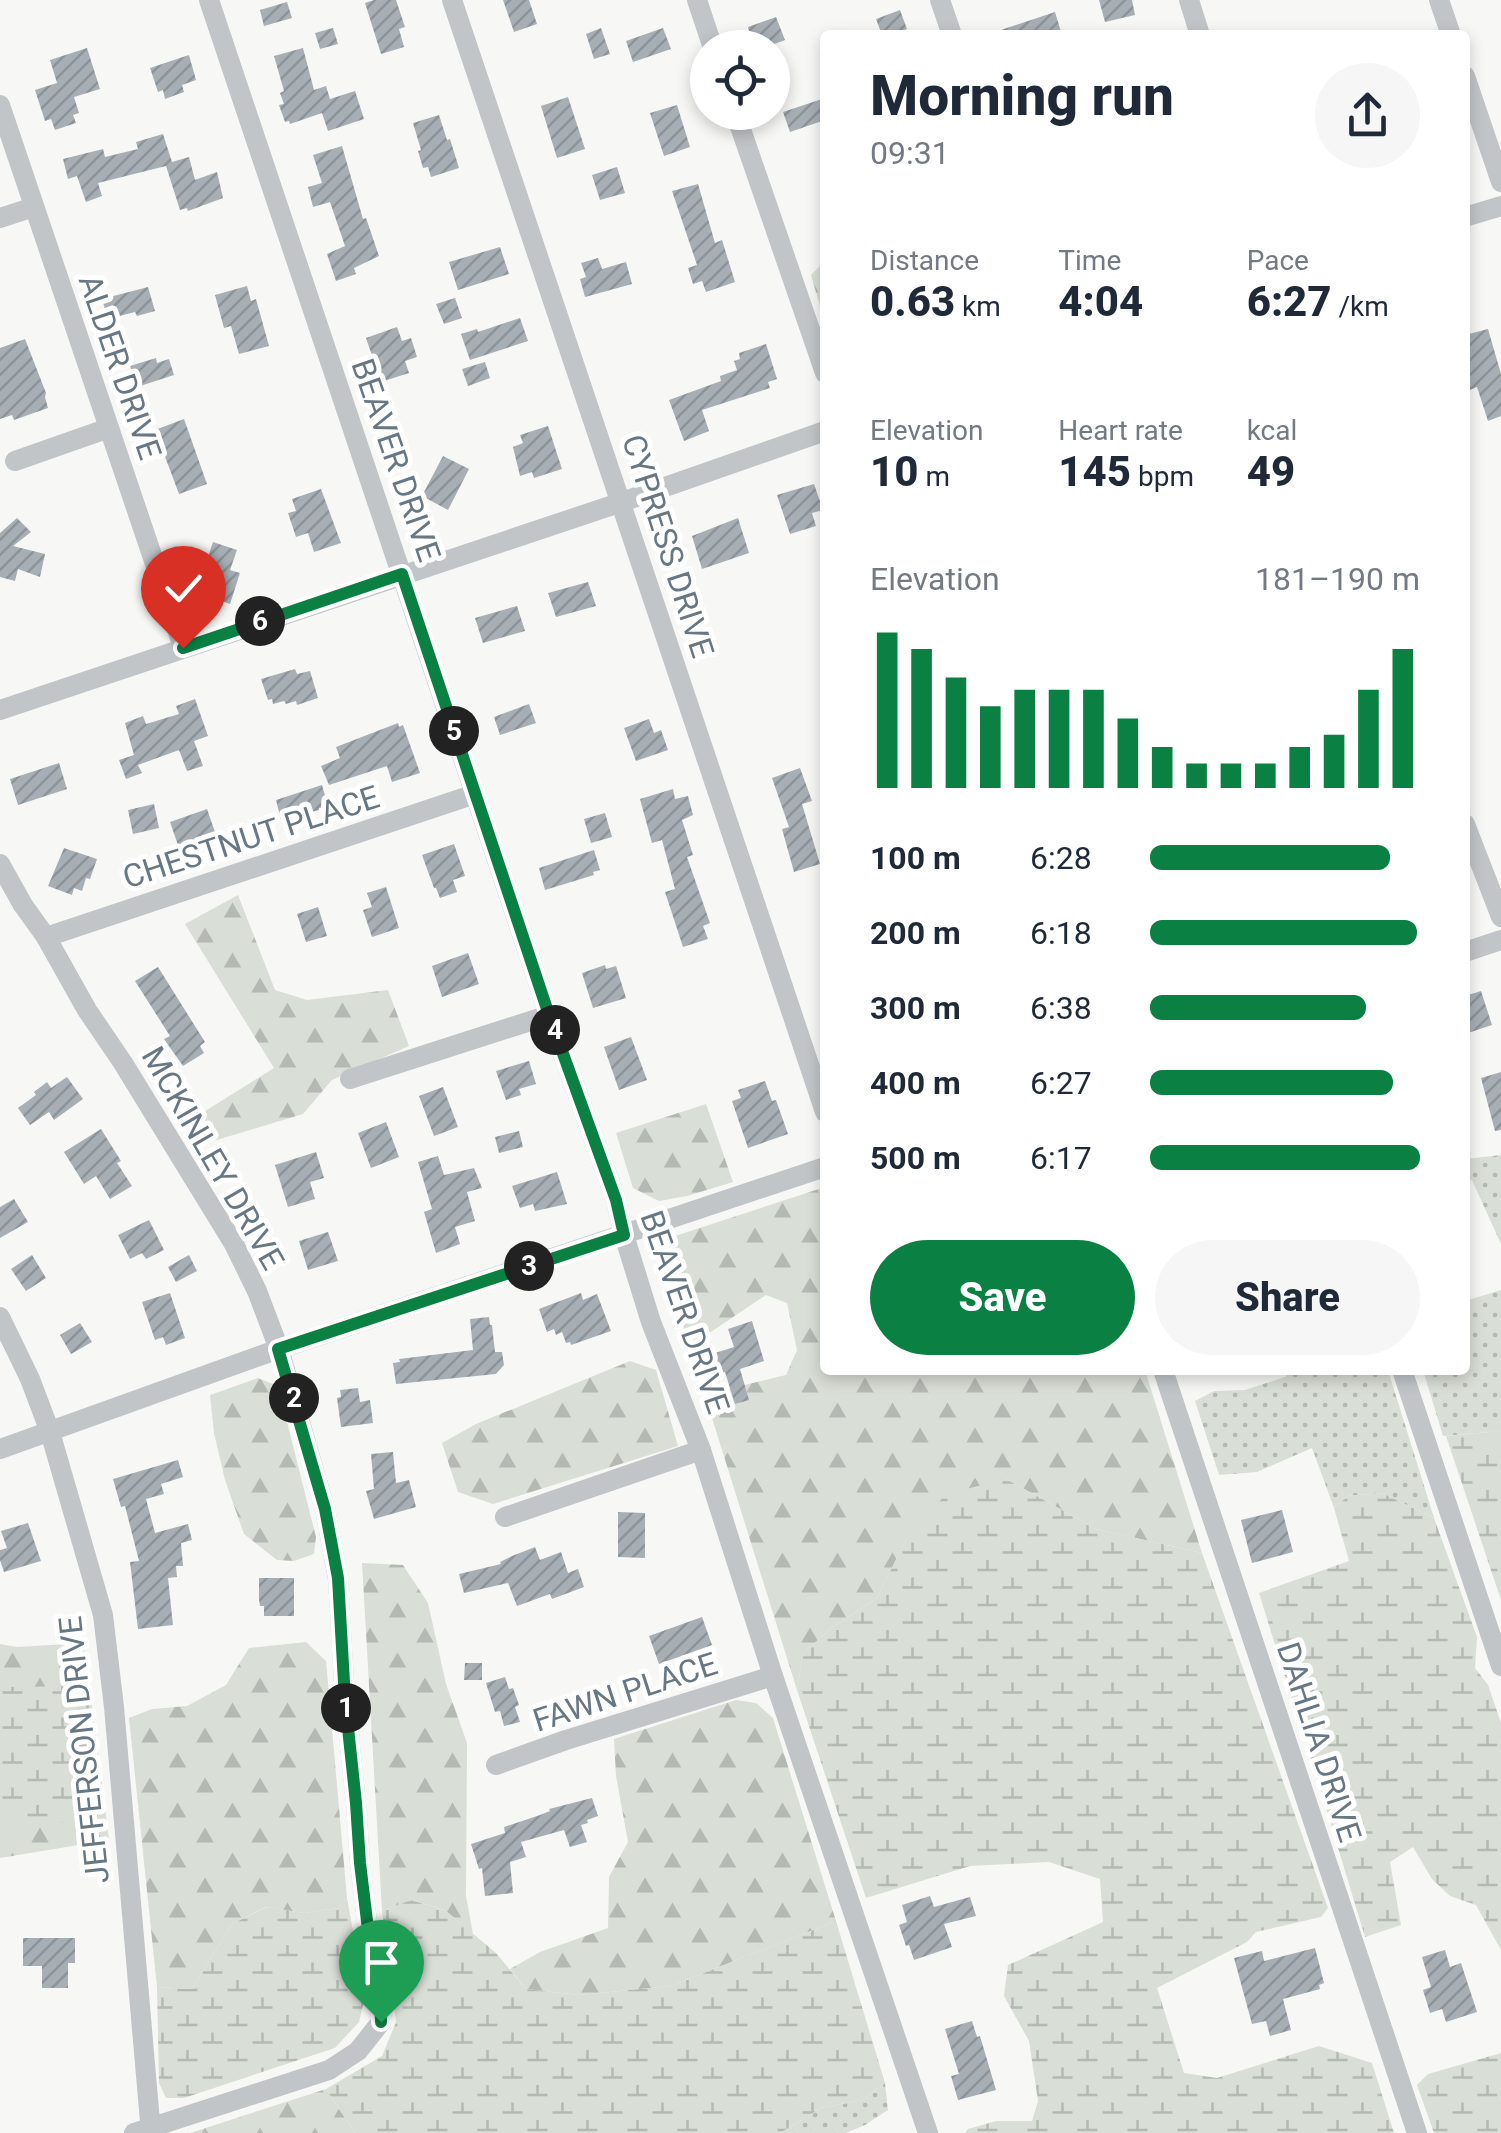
<!DOCTYPE html>
<html lang="en">
<head>
<meta charset="utf-8">
<style>
  :root { --surface:#fff; --page:#f6f6f7; --text:#1f2937; --muted:#747a83; --accent:#0b8043 }
  body { margin:0; font-family:Roboto,sans-serif; background:var(--page); color:var(--text); height:100vh; display:flex; flex-direction:column; font-size:38px; white-space:nowrap }
  * { box-sizing:border-box; margin:0 }
  p { font-size:32px; color:var(--muted) }
  .icon { flex:none; width:55px; height:55px; fill:none; stroke:currentColor; stroke-width:2; stroke-linecap:round; stroke-linejoin:round }
  .map { position:relative; flex:1; overflow:hidden }
  .panel { position:absolute; left:820px; top:30px; width:650px; height:1345px; display:flex; flex-direction:column; background:var(--surface); border-radius:10px; box-shadow:0 5px 15px #0003 }
  .panel>* { flex:none }
  .tools { position:absolute; left:690px; top:30px; display:grid; gap:20px }
  .tools a { display:grid; place-items:center; width:100px; height:100px; border-radius:50%; background:var(--surface); box-shadow:0 5px 15px #0003; font-size:50px }
  .pin { position:absolute; display:grid; place-items:center; width:85px; height:85px; color:#fff; margin:-102px -42px; border-radius:50% 50% 50% 0; rotate:-45deg; box-shadow:0 0 10px #0007 }
  .pin .icon { rotate:45deg }
  .km { position:absolute; width:50px; height:50px; margin:-25px; border-radius:50%; background:#222; color:#fff; font-size:28px; line-height:50px; text-align:center }
  .round { display:grid; place-items:center; flex:none; width:105px; height:105px; border-radius:52px; background:var(--page) }
  .summary { display:flex; align-items:center; justify-content:space-between; height:170px; padding:0 50px }
  h1 { font-size:55px; font-weight:800; line-height:75px }
  .metrics { display:grid; grid-template-columns:repeat(3,1fr); gap:15px; height:170px; padding:10px 50px }
  .metrics div { display:grid; align-content:center }
  .metrics b { font-size:42px; font-weight:800 }
  .metrics small { font-size:28px; font-weight:400 }
  .metrics p { font-size:28px }
  .chart { height:280px; padding:20px 50px }
  .chart p { display:flex; justify-content:space-between }
  .chart svg { width:100%; height:180px; margin-top:10px; stroke:var(--accent); stroke-width:6 }
  .action { display:flex; gap:20px; margin-top:auto; padding:20px 50px }
  .action a { flex:1; height:115px; border-radius:60px; background:var(--accent); color:#fff; font-size:40px; font-weight:800; line-height:115px; text-align:center }
  .action a+a { background:var(--page); color:var(--text) }
  ul { padding:0 50px; list-style:none; font-size:32px }
  li { display:grid; grid-template-columns:160px 120px 1fr; align-items:center; height:75px }
  li i { height:25px; border-radius:12px; background:var(--accent) }
  .map>svg:first-child { display:block }
  .grass { fill:url(#grass-dots) }
  .forest { fill:url(#forest-firs) }
  .wetland { fill:url(#wetland-marsh) }
  .building { fill:url(#building-hatch) }
  .lines { fill:none; stroke-linecap:round; stroke-linejoin:round }
  .minor { stroke:#c1c5c8; stroke-width:20 }
  .route-casing { stroke:#fff; stroke-width:20 }
  .route { stroke:#0b8043; stroke-width:12 }
  .labels { text-anchor:middle; dominant-baseline:central; stroke-width:10; stroke-linejoin:round; paint-order:stroke }
  .street-label { font-size:32px; fill:#687784; stroke:#fff }
</style>
</head>
<body>
<div class="map">
<svg width="1501" height="2133" viewBox="0 0 1501 2133">
  <defs>
    <pattern id="grass-dots" width="8" height="8" patternUnits="userSpaceOnUse" patternTransform="scale(2.5)"><rect width="8" height="8" fill="#d9ded6"/><path d="M2 2h.1M6 6h.1" fill="none" stroke="#b4b9b3" stroke-width="1.8" stroke-linecap="round"/></pattern>
    <pattern id="forest-firs" width="22" height="20" patternUnits="userSpaceOnUse" patternTransform="scale(2.5)"><rect width="22" height="20" fill="#d9ded6"/><path d="M5 1l3.5 6h-7zM16 11l3.5 6h-7z" fill="#b4b9b3"/></pattern>
    <pattern id="wetland-marsh" width="20" height="14" patternUnits="userSpaceOnUse" patternTransform="scale(2.5)"><rect width="20" height="14" fill="#d9ded6"/><path d="M1 5h8M5 5V1M11 12h8M15 12V8" fill="none" stroke="#b4b9b3"/></pattern>
    <pattern id="building-hatch" width="6" height="6" patternUnits="userSpaceOnUse" patternTransform="scale(2.5)"><rect width="6" height="6" fill="#a7afb5"/><path d="M-1 1l2-2M0 6l6-6M5 7l2-2" fill="none" stroke="#8c9399"/></pattern>
  </defs>
  <rect width="100%" height="100%" fill="#f7f8f5"/>
  <!-- grass -->
  <g class="grass">
    <polygon points="1501,1155 1501,1244 1472,1180 1465,1181 1465,1159"/>
    <polygon points="1501,1290 1501,1431 1443,1436 1423,1370 1465,1370 1465,1301"/>
    <polygon points="1292,1370 1388,1370 1434,1518 1382,1493 1348,1496 1334,1508 1312,1448 1257,1472 1219,1475 1195,1401 1214,1391 1245,1390 1285,1377"/>
    <polygon points="885,2083 888,2110 865,2125 846,2133 780,2133 821,2108 863,2100"/>
  </g>
  <!-- forest -->
  <g class="forest">
    <polygon points="825,261 825,323 811,275"/>
    <polygon points="238,895 275,990 307,1000 388,990 409,1046 332,1080 303,1114 210,1142 202,1113 274,1068 185,924"/>
    <polygon points="706,1104 733,1182 687,1196 659,1201 633,1188 616,1133"/>
    <polygon points="825,1187 825,1370 1145,1370 1202,1553 1096,1529 1006,1479 906,1540 876,1599 830,1629 803,1654 797,1690 707,1402 724,1390 786,1375 797,1350 787,1303 766,1295 693,1344 677,1315 675,1236"/>
    <polygon points="630,1361 656,1370 678,1446 493,1504 458,1492 442,1443 476,1424"/>
    <polygon points="258,1378 278,1386 316,1537 314,1554 294,1561 277,1560 244,1534 225,1480 214,1433 210,1395"/>
    <polygon points="362,1563 403,1565 428,1603 446,1684 467,1743 466,1896 473,1934 445,1910 412,1900 382,1911"/>
    <polygon points="306,1642 326,1661 347,1898 338,1908 304,1913 266,1907 232,1924 192,1989 157,1987 129,1718 152,1709 187,1706 226,1685 249,1648"/>
    <polygon points="84,1643 109,1840 0,1858 0,1644 17,1647"/>
    <polygon points="736,1700 756,1703 773,1718 836,1921 671,1986 579,1995 526,1989 510,1969 540,1952 608,1928 609,1877 628,1842 616,1776 614,1739"/>
    <polygon points="326,2089 355,2133 190,2133"/>
  </g>
  <!-- wetland -->
  <g class="wetland">
    <polygon points="1501,1431 1501,1600 1446,1436"/>
    <polygon points="1006,1479 1096,1529 1202,1553 1328,1908 1321,1917 1256,1932 1247,1942 1157,1988 1184,2073 1217,2078 1319,2046 1372,2063 1394,2133 965,2133 968,2129 996,2121 1032,2121 1038,2101 1029,2041 1004,1996 1008,1965 1103,1922 1100,1879 1049,1862 970,1866 866,1898 797,1690 803,1654 830,1629 876,1599 906,1540 946,1494"/>
    <polygon points="1382,1493 1434,1518 1477,1637 1475,1668 1488,1685 1501,1723 1501,1950 1476,1905 1450,1896 1432,1879 1413,1847 1390,1862 1401,1925 1365,1937 1308,1749 1310,1739 1302,1732 1259,1593 1349,1561 1334,1508 1348,1496"/>
    <polygon points="89,1686 107,1825 0,1819 0,1687"/>
    <polygon points="347,1898 365,1997 359,2022 335,2048 184,2098 166,2098 159,2083 157,1987 192,1989 232,1924 267,1907 304,1913 338,1908"/>
    <polygon points="411,1900 445,1910 496,1953 526,1989 579,1995 671,1986 836,1921 885,2083 863,2100 821,2108 780,2133 355,2133 326,2089 382,2056 396,2022 382,1911"/>
    <polygon points="1501,2053 1501,2133 1434,2133 1417,2085 1428,2074"/>
  </g>
  <!-- building -->
  <g class="building">
    <polygon points="374,0 396,0 405,27 399,29 404,47 381,54 365,3"/>
    <polygon points="503,0 529,0 537,24 514,32"/>
    <polygon points="1099,0 1132,0 1135,15 1105,22"/>
    <polygon points="287,2 292,18 264,26 260,10"/>
    <polygon points="900,10 907,29 891,35 882,35 876,19"/>
    <polygon points="1055,12 1062,35 996,35 995,32"/>
    <polygon points="776,17 785,40 764,48 747,48 742,33 749,31 748,27"/>
    <polygon points="333,28 338,44 320,49 315,33"/>
    <polygon points="601,28 610,54 594,59 586,34"/>
    <polygon points="663,28 671,49 633,62 626,41"/>
    <polygon points="87,48 100,89 74,97 79,113 73,115 76,123 55,130 51,119 45,121 35,90 57,83 50,60"/>
    <polygon points="303,48 314,90 326,86 330,99 355,91 364,119 328,131 322,113 290,124 289,121 285,122 279,105 284,104 280,93 284,91 274,56"/>
    <polygon points="189,55 196,80 182,85 184,92 165,99 163,90 158,92 150,68"/>
    <polygon points="568,97 585,149 557,158 541,106"/>
    <polygon points="825,98 825,120 790,132 783,112"/>
    <polygon points="677,105 690,147 664,156 650,113"/>
    <polygon points="439,115 447,140 450,139 459,168 431,177 428,167 423,168 418,151 421,150 413,123"/>
    <polygon points="163,134 172,162 189,157 195,180 217,172 223,198 188,211 187,208 180,210 166,166 98,183 102,196 86,202 77,176 68,179 63,159 103,149 105,157 138,149 136,142"/>
    <polygon points="342,146 363,219 366,218 379,256 354,268 356,274 336,281 327,254 345,246 330,202 313,207 308,187 322,183 313,155"/>
    <polygon points="617,167 625,193 600,200 592,175"/>
    <polygon points="698,184 715,243 722,240 735,282 706,292 702,281 693,284 688,268 697,265 672,191"/>
    <polygon points="500,247 509,274 458,290 449,262"/>
    <polygon points="598,258 602,269 626,262 632,284 585,297 580,279 586,277 581,263"/>
    <polygon points="247,286 251,301 256,299 269,346 239,354 231,326 224,328 215,295"/>
    <polygon points="148,287 155,311 137,316 135,312 108,319 102,299"/>
    <polygon points="455,298 462,318 444,324 436,304"/>
    <polygon points="520,318 528,341 470,360 461,334 477,329 478,332"/>
    <polygon points="397,327 402,341 411,338 417,357 405,361 409,373 381,382 366,338"/>
    <polygon points="1488,329 1501,374 1501,416 1488,421 1477,387 1465,392 1465,335"/>
    <polygon points="25,339 46,393 45,397 48,408 14,420 12,415 0,419 0,348"/>
    <polygon points="766,344 777,379 768,382 770,388 702,410 709,431 684,441 669,400 721,381 720,376 737,370 734,361 740,359 739,353"/>
    <polygon points="156,358 157,363 169,359 174,375 137,387 130,366"/>
    <polygon points="485,362 490,378 468,386 462,369"/>
    <polygon points="184,419 207,484 179,494 155,430"/>
    <polygon points="548,426 562,469 534,478 532,472 520,476 513,447 523,443 520,435"/>
    <polygon points="443,456 469,469 448,510 422,496"/>
    <polygon points="814,484 823,510 812,513 816,526 790,534 777,495"/>
    <polygon points="321,489 341,543 314,552 308,533 296,537 288,513 296,511 292,499"/>
    <polygon points="17,518 31,532 13,546 45,554 40,577 18,569 15,581 0,577 0,533"/>
    <polygon points="738,518 749,553 702,569 692,536"/>
    <polygon points="213,542 237,550 230,570 240,573 230,604 196,592"/>
    <polygon points="588,582 596,606 556,617 548,593"/>
    <polygon points="517,606 525,631 483,643 475,618"/>
    <polygon points="295,669 297,674 310,671 318,698 297,705 296,701 286,704 284,701 273,704 272,699 268,700 261,679"/>
    <polygon points="195,699 208,736 194,741 203,766 187,771 179,750 138,765 142,773 126,779 119,760 134,755 125,723 143,716 146,724 179,714 176,706"/>
    <polygon points="529,704 536,723 500,735 494,717"/>
    <polygon points="649,719 654,733 661,730 668,750 636,761 624,728"/>
    <polygon points="398,723 399,727 403,725 420,773 392,782 387,766 329,785 321,766 340,758 336,747"/>
    <polygon points="59,763 67,789 18,805 10,779"/>
    <polygon points="800,768 812,801 802,804 820,864 794,872 782,829 789,827 772,778"/>
    <polygon points="322,785 328,806 319,808 319,810 281,820 276,800"/>
    <polygon points="673,789 675,799 688,796 693,815 682,820 693,855 687,857 710,923 703,926 708,939 683,947 665,892 675,889 662,840 652,843 640,799"/>
    <polygon points="154,804 159,828 133,834 128,810"/>
    <polygon points="207,809 216,835 180,851 170,822"/>
    <polygon points="605,813 612,837 591,843 584,819"/>
    <polygon points="454,844 465,876 453,880 457,892 440,898 436,888 434,888 422,855"/>
    <polygon points="64,848 97,859 90,879 86,878 82,891 74,888 72,895 48,886"/>
    <polygon points="594,850 600,870 593,872 594,875 545,890 539,868"/>
    <polygon points="386,887 399,928 372,937 363,910 372,907 367,893"/>
    <polygon points="318,907 327,936 306,942 297,914"/>
    <polygon points="468,953 479,984 442,997 432,966"/>
    <polygon points="605,965 606,969 616,966 626,998 593,1008 582,973"/>
    <polygon points="158,967 205,1042 200,1046 204,1053 183,1066 164,1039 170,1036 135,981"/>
    <polygon points="1481,991 1492,1025 1465,1034 1465,996"/>
    <polygon points="631,1037 647,1080 619,1090 604,1047"/>
    <polygon points="529,1061 536,1084 519,1089 521,1095 506,1100 496,1071"/>
    <polygon points="1501,1072 1501,1130 1495,1131 1481,1078"/>
    <polygon points="67,1077 83,1099 54,1120 49,1112 30,1125 18,1108 36,1095 34,1092 47,1082 51,1088"/>
    <polygon points="765,1081 772,1101 776,1100 788,1134 748,1148 732,1101 741,1098 738,1090"/>
    <polygon points="443,1087 458,1127 434,1136 419,1096"/>
    <polygon points="386,1122 399,1157 371,1168 358,1133"/>
    <polygon points="101,1129 121,1161 117,1163 132,1186 110,1199 96,1176 84,1184 64,1152"/>
    <polygon points="519,1131 523,1147 499,1153 495,1137"/>
    <polygon points="316,1152 324,1178 310,1182 315,1199 288,1207 275,1165"/>
    <polygon points="438,1156 444,1175 474,1168 482,1188 467,1192 475,1221 455,1227 460,1244 436,1253 424,1212 432,1209 418,1162"/>
    <polygon points="557,1172 567,1204 535,1211 533,1204 520,1208 512,1186"/>
    <polygon points="14,1199 28,1222 0,1238 0,1207"/>
    <polygon points="149,1220 164,1250 146,1259 142,1253 130,1259 118,1235"/>
    <polygon points="328,1232 338,1261 308,1270 299,1241"/>
    <polygon points="32,1255 46,1278 26,1291 11,1269"/>
    <polygon points="189,1255 197,1271 176,1282 168,1267"/>
    <polygon points="170,1293 185,1338 166,1345 163,1337 155,1340 142,1302"/>
    <polygon points="581,1293 583,1300 597,1294 611,1331 571,1345 570,1342 566,1343 562,1332 556,1335 554,1329 547,1332 539,1309"/>
    <polygon points="489,1317 490,1325 492,1325 495,1352 502,1352 504,1365 496,1374 396,1384 393,1363 400,1362 399,1359 473,1350 470,1319"/>
    <polygon points="752,1321 764,1361 740,1369 749,1400 735,1404 725,1372 715,1376 709,1355 734,1347 728,1329"/>
    <polygon points="80,1323 92,1342 71,1354 60,1335"/>
    <polygon points="358,1388 360,1402 370,1400 373,1423 341,1427 337,1398 341,1397 340,1390"/>
    <polygon points="393,1452 396,1483 409,1480 416,1507 374,1519 366,1491 374,1489 371,1454"/>
    <polygon points="178,1460 183,1477 161,1484 164,1494 146,1499 155,1533 188,1524 192,1540 181,1543 183,1566 176,1566 177,1577 168,1578 173,1625 138,1629 130,1562 139,1561 125,1506 121,1507 113,1479"/>
    <polygon points="1282,1510 1293,1552 1252,1563 1241,1520"/>
    <polygon points="618,1512 645,1513 645,1558 618,1557"/>
    <polygon points="28,1523 41,1561 4,1572 0,1560 0,1550 7,1548 1,1531"/>
    <polygon points="535,1547 540,1560 561,1552 568,1573 578,1569 584,1587 552,1599 550,1594 517,1606 508,1583 464,1593 459,1574 501,1564 500,1562 512,1556"/>
    <polygon points="259,1578 294,1578 294,1616 264,1616 264,1606 260,1606 259,1599"/>
    <polygon points="702,1617 712,1645 659,1664 649,1636"/>
    <polygon points="465,1663 482,1663 482,1680 464,1680"/>
    <polygon points="505,1677 509,1689 513,1688 519,1705 515,1707 520,1722 504,1726 500,1711 495,1712 486,1683"/>
    <polygon points="592,1798 598,1816 587,1820 588,1823 581,1825 587,1842 570,1847 564,1830 521,1842 526,1857 510,1862 513,1893 485,1896 482,1868 479,1869 471,1844 505,1833 504,1827 540,1815 550,1811 549,1809"/>
    <polygon points="930,1896 934,1907 970,1897 976,1916 944,1924 952,1947 914,1960 909,1945 906,1946 899,1925 907,1922 902,1905"/>
    <polygon points="23,1938 75,1938 75,1963 68,1963 68,1988 42,1988 42,1966 23,1966"/>
    <polygon points="1315,1948 1324,1983 1319,1985 1320,1989 1283,1999 1291,2030 1270,2036 1266,2021 1252,2024 1234,1958 1262,1951 1264,1961"/>
    <polygon points="1445,1950 1450,1967 1461,1963 1477,2012 1446,2022 1442,2009 1430,2013 1423,1990 1431,1987 1422,1957"/>
    <polygon points="972,2021 977,2037 980,2036 996,2090 958,2100 951,2076 959,2074 945,2029"/>
  </g>
  <g class="lines">
    <!-- minor -->
    <g class="minor">
      <polyline points="209,0 549,1015 616,1200 624,1235 651,1322 701,1450 773,1676 928,2133"/>
      <polyline points="452,0 825,1112"/>
      <polyline points="697,0 713,48"/>
      <polyline points="940,0 952,35"/>
      <polyline points="1189,0 1200,35"/>
      <polyline points="1439,0 1451,35"/>
      <polyline points="1465,76 1501,182"/>
      <polyline points="0,105 183,647"/>
      <polyline points="735,112 825,373"/>
      <polyline points="1465,217 1501,206"/>
      <polyline points="0,218 34,207"/>
      <polyline points="15,461 109,428"/>
      <polyline points="0,710 622,502 825,431"/>
      <polyline points="1465,824 1501,917"/>
      <polyline points="0,864 23,905 46,937 87,1010 123,1063 234,1244 257,1291 279,1349 325,1509 338,1579 345,1700 356,1803 360,1863 371,1954 380,1996 381,2022 358,2051 329,2070 134,2133"/>
      <polyline points="46,937 475,794"/>
      <polyline points="1465,952 1501,940"/>
      <polyline points="350,1079 549,1015"/>
      <polyline points="0,1317 30,1379 50,1432 103,1615 114,1707 151,2133"/>
      <polyline points="1163,1370 1417,2133"/>
      <polyline points="1402,1370 1501,1666"/>
      <polyline points="0,1449 279,1349 825,1167"/>
      <polyline points="505,1517 701,1450"/>
      <polyline points="496,1765 566,1740 773,1676"/>
    </g>
  </g>
  <g class="lines">
    <!-- route casing -->
    <g class="route-casing">
      <polyline id="route" points="183,648 402,574 549,1015 616,1200 624,1235 278,1349 325,1509 338,1578 345,1700 356,1803 360,1863 371,1954 380,1996 381,2022"/>
    </g>
    <!-- route -->
    <use href="#route" class="route"/>
  </g>
  <g class="labels">
    <!-- street labels -->
    <g class="street-label">
      <text transform="translate(120 367) rotate(71)">ALDER DRIVE</text>
      <text transform="translate(396 460) rotate(71)">BEAVER DRIVE</text>
      <text transform="translate(668 546) rotate(72)">CYPRESS DRIVE</text>
      <text transform="translate(251 837) rotate(-18)">CHESTNUT PLACE</text>
      <text transform="translate(213 1158) rotate(60)">MCKINLEY DRIVE</text>
      <text transform="translate(685 1312) rotate(71)">BEAVER DRIVE</text>
      <text transform="translate(625 1692) rotate(-18)">FAWN PLACE</text>
      <text transform="translate(1319 1742) rotate(72)">DAHLIA DRIVE</text>
      <text transform="translate(84 1750) rotate(-96)">JEFFERSON DRIVE</text>
    </g>
  </g>
</svg>
<div class="tools">
<a><svg class="icon" aria-label="locate" viewBox="0 0 24 24"><circle cx="12" cy="12" r="6"/><path d="M12 2v4M12 18v4M2 12h4M18 12h4"/></svg></a>
</div>
<div class="pin" style="left:381px;top:2022px;background:#1e9e55"><svg class="icon" aria-label="arrive" viewBox="0 0 24 24"><path d="M6 21V4h12l-3 4 3 4H6"/></svg></div>
<div class="pin" style="left:183px;top:648px;background:#d93025"><svg class="icon" aria-label="check" viewBox="0 0 24 24"><path d="M5 12l5 5 9-10"/></svg></div>
<b class="km" style="left:346px;top:1708px">1</b>
<b class="km" style="left:294px;top:1398px">2</b>
<b class="km" style="left:529px;top:1266px">3</b>
<b class="km" style="left:555px;top:1030px">4</b>
<b class="km" style="left:454px;top:731px">5</b>
<b class="km" style="left:260px;top:621px">6</b>
<section class="panel">
<div class="summary"><div><h1>Morning run</h1><p>09:31</p></div><a class="round"><svg class="icon" aria-label="share" viewBox="0 0 24 24"><path d="M12 15V3M7 8l5-5 5 5M5 13v7h14v-7"/></svg></a></div>
<div class="metrics">
<div><p>Distance</p><b>0.63<small> km</small></b></div>
<div><p>Time</p><b>4:04</b></div>
<div><p>Pace</p><b>6:27<small> /km</small></b></div>
</div>
<div class="metrics">
<div><p>Elevation</p><b>10<small> m</small></b></div>
<div><p>Heart rate</p><b>145<small> bpm</small></b></div>
<div><p>kcal</p><b>49</b></div>
</div>
<div class="chart"><p><span>Elevation</span>181–190 m</p>
<svg viewBox="0 0 160 44" preserveAspectRatio="none"><path d="M5 44V6M15 44V10M25 44V17M35 44V24M45 44V20M55 44V20M65 44V20M75 44V27M85 44V34M95 44V38M105 44V38M115 44V38M125 44V34M135 44V31M145 44V20M155 44V10"/></svg>
</div>
<ul>
<li><b>100 m</b>6:28<i style="width:89%"></i></li>
<li><b>200 m</b>6:18<i style="width:99%"></i></li>
<li><b>300 m</b>6:38<i style="width:80%"></i></li>
<li><b>400 m</b>6:27<i style="width:90%"></i></li>
<li><b>500 m</b>6:17<i style="width:100%"></i></li>
</ul>
<div class="action"><a>Save</a><a>Share</a></div>
</section>
</div>
</body>
</html>
